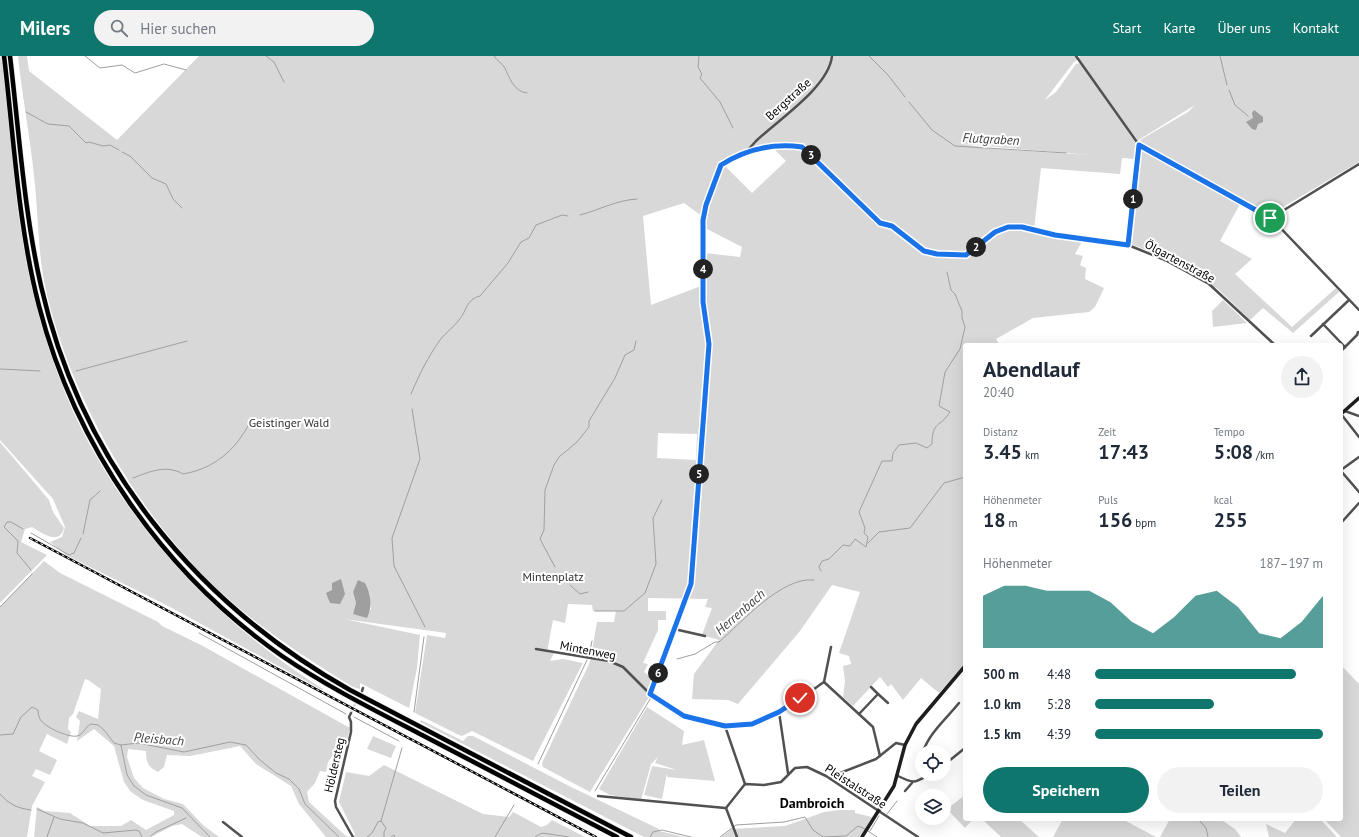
<!DOCTYPE html>
<html lang="de">
<head>
<meta charset="utf-8">
<style>
  :root { --surface:#fff; --page:#f2f2f3; --text:#1f2937; --muted:#747a83; --accent:#0f766e }
  body { margin:0; font-family:"PT Sans",sans-serif; background:var(--page); color:var(--text); height:100vh; display:flex; flex-direction:column; font-size:15px; white-space:nowrap }
  * { box-sizing:border-box; margin:0 }
  p { font-size:13px; color:var(--muted) }
  .icon { flex:none; width:22px; height:22px; fill:none; stroke:currentColor; stroke-width:2; stroke-linecap:round; stroke-linejoin:round }
  .map { position:relative; flex:1; overflow:hidden }
  .details { position:absolute; left:963px; top:287px; width:380px; height:478px; display:flex; flex-direction:column; background:var(--surface); border-radius:4px; box-shadow:0 4px 16px #0002 }
  .details>* { flex:none }
  .controls { position:absolute; left:915px; top:689px; display:grid; gap:8px }
  .controls a { display:grid; place-items:center; width:36px; height:36px; border-radius:50%; background:var(--surface); box-shadow:0 4px 16px #0002; font-size:20px }
  .pin { position:absolute; display:grid; place-items:center; width:34px; height:34px; color:#fff; margin:-17px; border:2px solid #fff; border-radius:50%; box-shadow:0 1px 4px #0007 }
  .km { position:absolute; width:20px; height:20px; margin:-10px; border-radius:50%; background:#222; color:#fff; font-size:11px; line-height:20px; text-align:center }
  .round { display:grid; place-items:center; flex:none; width:42px; height:42px; border-radius:21px; background:var(--page) }
  .headline { display:flex; align-items:center; justify-content:space-between; height:68px; padding:0 20px }
  h1 { font-size:22px; font-weight:600; line-height:30px }
  .stats { display:grid; grid-template-columns:repeat(3,1fr); gap:6px; height:68px; padding:4px 20px }
  .stats div { display:grid; align-content:center }
  .stats b { font-size:20px; font-weight:600 }
  .stats small { font-size:11px; font-weight:400 }
  .stats p { font-size:11px }
  .chart { height:112px; padding:8px 20px }
  .chart p { display:flex; justify-content:space-between }
  .chart svg { width:100%; height:72px; margin-top:4px; fill:var(--accent); opacity:.7 }
  .action { display:flex; gap:8px; margin-top:auto; padding:8px 20px }
  .action a { flex:1; height:46px; border-radius:24px; background:var(--accent); color:#fff; font-size:16px; font-weight:600; line-height:46px; text-align:center }
  .action a+a { background:var(--page); color:var(--text) }
  ul { padding:0 20px; list-style:none; font-size:13px }
  li { display:grid; grid-template-columns:64px 48px 1fr; align-items:center; height:30px }
  li i { height:10px; border-radius:5px; background:var(--accent) }
  header { display:flex; align-items:center; gap:24px; box-sizing:border-box; height:56px; padding:0 20px; background:var(--accent); color:#fff }
  header strong { font-size:19px }
  nav { display:flex; gap:22px; margin-inline-start:auto; font-size:14px }
  .search { width:280px; height:36px; background:var(--page); display:flex; align-items:center; gap:10px; box-sizing:border-box; padding:0 14px; border-radius:22px; color:var(--muted); font-size:15px }
  .map>svg:first-child { display:block }
  .green { fill:#d8d8d8; fill-rule:evenodd }
  .water { fill:#9f9f9f }
  .lines { fill:none; stroke-linecap:round; stroke-linejoin:round }
  .stream { stroke:#9f9f9f; stroke-width:1 }
  .street-tunnel { stroke:#d9d9d9; stroke-width:2.5; stroke-dasharray:2.5 1; stroke-linecap:butt }
  .highway-casing { stroke:#dbdbdb; stroke-width:5.5 }
  .street { stroke:#515151; stroke-width:2.5 }
  .secondary { stroke:#1e1e1e; stroke-width:3.5 }
  .highway { stroke:#000; stroke-width:4.5 }
  .rail-casing { stroke:#000; stroke-width:2.5 }
  .rail { stroke:#fff; stroke-width:1; stroke-dasharray:3; stroke-linecap:butt }
  .route-casing { stroke:#fff; stroke-width:8 }
  .route { stroke:#1a73e8; stroke-width:5 }
  .labels { text-anchor:middle; dominant-baseline:central; stroke-width:4; stroke-linejoin:round; paint-order:stroke }
  .street-label { font-size:12px; fill:#000; stroke:#fff }
  .park-label { font-size:12px; fill:#2f2f2f; stroke:#fff }
  .water-label { font-size:13px; font-style:italic; fill:#404040; stroke:#fff }
  .quarter-label { font-size:14px; font-weight:bold; fill:#000; stroke:#fff }
</style>
</head>
<body>
<header>
<strong>Milers</strong>
<div class="search"><svg class="icon" aria-label="search" viewBox="0 0 24 24"><circle cx="10" cy="10" r="6"/><path d="M15 15l6 6"/></svg>Hier suchen</div>
<nav><a>Start</a><a>Karte</a><a>Über uns</a><a>Kontakt</a></nav>
</header>
<div class="map">
<svg width="1359" height="781" viewBox="0 0 1359 781">
  <rect width="100%" height="100%" fill="#fff"/>
  <!-- green -->
  <g class="green">
    <path d="M0 0C4 11 4 28 6 40 12 87 14 135 22 181 31 239 48 299 72 353 124 467 217 567 323 633L322 634 172 552 66 499 50 486 62 481 65 471 53 443 0 384Z"/>
    <path d="M18 0H27L29 15 117 84 199 0H1076L1078 3 1080 0H1359V106L1273 157H1265L1142 87 1140 84 1188 56 1195 49 1137 85 1079 3 1074 6 1045 44 1056 36 1076 8 1080 7 1137 89 1136 103 1122 102 1120 118 1041 112 1034 173C1018 169 1003 167 989 177 979 184 973 193 962 198L968 200C978 191 988 179 1000 174 1015 168 1064 181 1083 184L1075 198 1083 200 1080 209 1086 212 1085 223 1104 232 1095 251 1089 256 1033 262 996 283 1000 289H965V607L939 637 921 622 903 644 891 628 888 631 880 621 853 650 843 641 845 625 843 610 851 608 849 600 839 597 860 536 832 529 800 575 738 648 728 644 692 643 694 618 719 584 702 579 712 552 705 551 708 543 648 542V555H666V564H658V574L643 607 648 608 644 616 654 623 649 641 590 736 543 711 542 707 590 606 597 566H614L616 555H593L592 549 568 548 565 567 553 564 547 596 554 597 550 605 563 603 583 607 533 705 472 675 462 680 457 678 415 657 427 579 445 582 446 577 344 563 420 579 417 612 409 652 360 627V633L353 631C303 600 253 568 210 526 132 449 66 333 44 225 38 193 38 153 34 120 30 80 22 40 18 0ZM962 88 1090 99 993 93ZM764 94H775L786 105 752 137 724 109 735 101ZM684 147 702 160 701 230 651 249 643 160ZM705 172 742 191 740 201 705 197ZM658 377 697 378 696 404 657 402ZM355 533 370 537 371 554 353 558 356 547 353 536Z"/>
    <polygon points="1140,91 1241,146 1220,185 1252,203 1235,218 1292,271 1336,232 1339,236 1293,277 1263,252 1250,264 1218,233 1163,201 1131,188 1139,93"/>
    <polygon points="1223,244 1247,267 1213,271 1212,255"/>
    <path d="M0 386 49 444 53 456 64 472C59 490 42 477 32 471L25 473 21 486 47 499 0 547Z"/>
    <path d="M44 505 60 517 158 566 162 570 201 589 350 672 347 685 337 682 335 687 340 689 328 706 326 716 320 715 315 727 307 736 309 746 346 780 351 781H326L299 748 291 730 256 708 240 690 190 700 167 699 164 711 158 716C148 711 146 706 146 695L128 693 127 701 134 722 143 732 164 743 183 748 203 769 219 781H202L182 768 172 770 151 781H34L37 751 45 755 70 757 90 770H121L131 764 146 774 174 759V755L143 744 131 736 124 726 114 690 94 673 77 685 80 665 76 661 79 655 98 663 101 633 88 624 85 623 73 658 69 662 68 673 71 676 67 688 47 678 39 695 57 704 50 719 36 713 32 720 45 726 32 750 27 781H0V551Z"/>
    <polygon points="1341,609 1359,628 1359,781 1341,781 1324,763 1341,763"/>
    <polygon points="647,651 684,675 682,689 704,684 715,725 667,721 667,717 662,743 644,739 652,710 677,714 655,707 658,701 651,708 641,744 610,739 599,733"/>
    <polygon points="421,664 463,685 468,680 473,680 571,731 659,773 659,775 685,781 644,781 420,666"/>
    <polygon points="373,680 396,690 391,702 367,693"/>
    <polygon points="384,709 483,758 509,761 513,756 541,771 547,769 552,764 585,781 354,781 355,778 339,746 346,716 369,720"/>
    <polygon points="965,739 965,763 973,763 965,772 947,753"/>
    <polygon points="839,754 855,754 855,757 872,761 860,781 721,781 732,773 785,770 824,756"/>
    <polygon points="982,763 1019,763 1039,781 1001,781"/>
    <polygon points="1063,763 1122,763 1156,781 1053,781"/>
    <polygon points="1170,763 1220,763 1235,773 1241,781 1160,781"/>
    <polygon points="1296,763 1320,763 1337,781 1269,781 1266,768 1285,777"/>
  </g>
  <!-- water -->
  <g class="water">
    <polygon points="1254,54 1263,61 1263,66 1258,68 1256,74 1252,73 1246,66 1253,62 1252,57"/>
    <polygon points="341,523 345,538 340,548 330,547 326,537 332,534 332,527"/>
    <path d="M358 524 365 527C371 539 373 549 367 562L353 558 356 547 353 536Z"/>
  </g>
  <g class="lines">
    <!-- stream -->
    <g class="stream">
      <polyline points="85,0 100,12 122,9 135,17 164,8 186,14"/>
      <polyline points="266,0 274,6 284,26"/>
      <path d="M494 0C497 5 502 7 505 12 509 21 514 36 527 37"/>
      <polyline points="699,0 698,11 702,18 700,22 720,46 733,72"/>
      <polyline points="869,0 888,19 905,41"/>
      <polyline points="1220,0 1227,29"/>
      <polyline points="1229,34 1235,49 1248,60"/>
      <polyline points="909,46 932,74 955,90 1066,97"/>
      <polyline points="26,56 48,68 69,70 86,87 89,86 103,90 110,89 119,94"/>
      <polyline points="122,96 130,100 152,122 166,128 173,143 182,152"/>
      <path d="M580 159C599 154 617 144 637 143"/>
      <polyline points="0,313 40,315"/>
      <polyline points="76,315 187,285"/>
      <path d="M411 338C419 319 428 301 440 284 445 277 454 271 459 264 467 255 466 243 480 240L508 207 521 186 529 182 536 169 562 159 568 160"/>
      <polyline points="412,353 420,403 392,482 394,510 425,571"/>
      <path d="M133 422C149 416 166 408 183 418 213 413 235 395 249 368"/>
      <polyline points="23,473 11,466 7,466 4,471 18,485 17,497 31,514"/>
      <polyline points="31,477 69,499 74,497 81,482"/>
      <polyline points="83,478 90,444 100,435"/>
      <polyline points="868,487 879,476 910,472 944,427 965,421"/>
      <polyline points="555,511 540,483 544,474 545,434 554,409 559,401 577,386 589,371 589,365 615,322 625,299 634,294 636,285"/>
      <path d="M821 515 819 511 822 505 829 503 843 489 850 490 855 483 866 491 868 481 864 477 865 472 859 456 882 405H892L893 397 899 389 916 387 927 392 932 388C932 365 940 372 950 356L939 350 945 316 960 293 965 271 962 262V255L955 238 951 234 947 216"/>
      <polyline points="570,529 580,538 588,536"/>
      <polyline points="0,551 32,518"/>
      <polyline points="595,555 624,555 645,537 656,508 653,462 662,444"/>
      <polyline points="199,577 346,658"/>
      <polyline points="589,599 592,585"/>
      <path d="M677 603 695 598 715 586H719C741 567 782 520 814 524"/>
      <polyline points="653,637 664,611"/>
      <polyline points="414,656 424,581"/>
      <polyline points="354,661 399,685"/>
      <path d="M0 679 13 678 21 661 32 651 38 654C38 657 39 661 40 663 44 671 69 682 77 680 83 679 85 671 91 668L98 669 104 674 114 687 121 689 138 687 184 696 230 686 246 689 260 704 276 717 289 723 299 733 305 748 339 781"/>
      <polyline points="121,689 127,719 134,730 146,739 182,752 210,781"/>
      <polyline points="538,708 587,604"/>
      <polyline points="595,735 652,640"/>
      <path d="M0 738C10 749 17 752 31 754"/>
      <polyline points="37,753 60,763 83,767 103,777 136,774 139,775 142,781"/>
      <polyline points="887,758 897,745"/>
      <polyline points="1198,763 1206,772 1208,781"/>
      <polyline points="381,765 402,692"/>
      <polyline points="868,775 877,781"/>
      <polyline points="870,775 879,760"/>
      <polyline points="151,780 156,776 186,762"/>
      <polyline points="47,781 54,761"/>
      <polyline points="367,781 372,777 378,766 381,765 386,772 384,776 384,781"/>
      <polyline points="391,781 394,779 395,781"/>
      <polyline points="495,781 514,749"/>
      <polyline points="535,781 542,777 569,781"/>
      <polyline points="650,781 653,776 662,774 691,781"/>
      <polyline points="720,781 736,769 784,766 805,761 813,774 823,781 846,780 858,770 865,773"/>
    </g>
    <!-- street-tunnel -->
    <polyline class="street-tunnel" points="351,657 359,639"/>
    <!-- highway casing -->
    <g class="highway-casing">
      <g id="highway">
        <path d="M4 0C14 83 18 169 39 250 75 390 163 517 282 600 326 630 374 654 422 679 487 713 552 747 617 781"/>
        <path d="M10 0C19 76 24 155 41 230 81 406 194 546 350 634L631 781"/>
      </g>
    </g>
    <!-- street -->
    <g class="street">
      <polyline points="1076,0 1139,89 1271,162 1359,254"/>
      <path d="M748 94 756 85C778 64 829 31 832 0"/>
      <polyline points="1271,162 1359,108"/>
      <polyline points="1128,189 1139,89"/>
      <polyline points="1323,268 1345,291"/>
      <polyline points="1311,280 1349,244"/>
      <polyline points="1307,289 1309,289"/>
      <polyline points="1341,295 1357,279 1358,276"/>
      <polyline points="1345,355 1359,360"/>
      <polyline points="1341,358 1359,381"/>
      <polyline points="1341,414 1359,401"/>
      <polyline points="1341,415 1359,436"/>
      <polyline points="1341,467 1359,447"/>
      <polyline points="674,573 705,580"/>
      <polyline points="536,593 609,605 623,611 650,638"/>
      <polyline points="824,626 873,671 880,700"/>
      <polyline points="362,635 363,632"/>
      <polyline points="878,638 888,647"/>
      <polyline points="779,656 788,717"/>
      <polyline points="351,657 349,661 351,666 351,676 335,745 336,751 353,781"/>
      <polyline points="859,658 878,638 871,631"/>
      <path d="M725 670C734 670 743 670 751 668 777 663 802 641 824 626L831 591"/>
      <path d="M923 696C929 677 947 662 959 647"/>
      <polyline points="922,702 922,706"/>
      <polyline points="944,709 965,692"/>
      <path d="M898 720C914 728 915 727 930 718"/>
      <polyline points="830,722 835,719 876,703 896,687 905,689"/>
      <path d="M745 728 725 670C720 666 695 664 686 660 673 655 661 645 650 638L691 528 709 288 703 246V164L706 149 721 109C746 93 772 87 802 91L877 164 883 169 895 172 924 195 937 198 966 199 995 175 1008 171H1022L1055 179 1128 189 1165 204 1209 228 1275 289"/>
      <polyline points="905,735 912,727"/>
      <polyline points="598,740 725,752"/>
      <polyline points="726,752 745,728 764,729 781,726 795,712 807,711 826,720 918,781"/>
      <polyline points="726,752 737,781"/>
      <polyline points="223,766 242,781"/>
    </g>
    <!-- secondary -->
    <g class="secondary">
      <polyline points="1341,358 1359,342"/>
      <polyline points="862,781 894,730 905,689 916,668 965,610"/>
    </g>
    <!-- highway -->
    <use href="#highway" class="highway"/>
    <!-- rail casing -->
    <g class="rail-casing">
      <polyline id="rail" points="30,482 596,781"/>
    </g>
    <!-- rail -->
    <use href="#rail" class="rail"/>
  </g>
  <g class="lines">
    <!-- route casing -->
    <g class="route-casing">
      <path id="route" d="M800 642 779 656 752 668 725 670 684 660 650 638 691 528 709 288 703 246V164L706 149 721 109C746 93 772 87 802 91L880 167 892 170 924 195 937 198 966 199 995 176 1008 171H1022L1055 179 1128 189 1139 89 1270 162"/>
    </g>
    <!-- route -->
    <use href="#route" class="route"/>
  </g>
  <g class="labels">
    <!-- street labels -->
    <g class="street-label">
      <text transform="translate(788 43) rotate(-42)">Bergstraße</text>
      <text transform="translate(1180 205) rotate(28)">Ölgartenstraße</text>
      <text transform="translate(588 594) rotate(11)">Mintenweg</text>
      <text transform="translate(334 709) rotate(-77)">Höldersteg</text>
      <text transform="translate(856 730) rotate(33)">Pleistalstraße</text>
    </g>
    <!-- park labels -->
    <g class="park-label">
      <text x="289" y="366">Geistinger Wald</text>
      <text x="553" y="520">Mintenplatz</text>
    </g>
    <!-- water labels -->
    <g class="water-label">
      <text transform="translate(991 83) rotate(3)">Flutgraben</text>
      <text transform="translate(740 556) rotate(-41)">Herrenbach</text>
      <text transform="translate(159 683) rotate(5)">Pleisbach</text>
    </g>
    <!-- quarter labels -->
    <g class="quarter-label">
      <text x="812" y="747">Dambroich</text>
    </g>
  </g>
</svg>
<div class="controls">
<a><svg class="icon" aria-label="locate" viewBox="0 0 24 24"><circle cx="12" cy="12" r="6"/><path d="M12 2v4M12 18v4M2 12h4M18 12h4"/></svg></a>
<a><svg class="icon" aria-label="layers" viewBox="0 0 24 24"><path d="M12 4l9 5-9 5-9-5zM3 14l9 5 9-5"/></svg></a>
</div>
<div class="pin" style="left:1270px;top:162px;background:#1e9e55"><svg class="icon" aria-label="arrive" viewBox="0 0 24 24"><path d="M6 21V4h12l-3 4 3 4H6"/></svg></div>
<div class="pin" style="left:800px;top:642px;background:#d93025"><svg class="icon" aria-label="check" viewBox="0 0 24 24"><path d="M5 12l5 5 9-10"/></svg></div>
<b class="km" style="left:1133px;top:143px">1</b>
<b class="km" style="left:976px;top:191px">2</b>
<b class="km" style="left:811px;top:99px">3</b>
<b class="km" style="left:703px;top:213px">4</b>
<b class="km" style="left:699px;top:418px">5</b>
<b class="km" style="left:658px;top:617px">6</b>
<section class="details">
<div class="headline"><div><h1>Abendlauf</h1><p>20:40</p></div><a class="round"><svg class="icon" aria-label="share" viewBox="0 0 24 24"><path d="M12 15V3M7 8l5-5 5 5M5 13v7h14v-7"/></svg></a></div>
<div class="stats">
<div><p>Distanz</p><b>3.45<small> km</small></b></div>
<div><p>Zeit</p><b>17:43</b></div>
<div><p>Tempo</p><b>5:08<small> /km</small></b></div>
</div>
<div class="stats">
<div><p>Höhenmeter</p><b>18<small> m</small></b></div>
<div><p>Puls</p><b>156<small> bpm</small></b></div>
<div><p>kcal</p><b>255</b></div>
</div>
<div class="chart"><p><span>Höhenmeter</span>187–197 m</p>
<svg viewBox="0 0 160 44" preserveAspectRatio="none"><path d="M0 44V12L10 6L20 6L30 9L40 9L50 9L60 16L70 28L80 35L90 25L100 12L110 9L120 19L130 35L140 38L150 28L160 12V44z"/></svg>
</div>
<ul>
<li><b>500 m</b>4:48<i style="width:88%"></i></li>
<li><b>1.0 km</b>5:28<i style="width:52%"></i></li>
<li><b>1.5 km</b>4:39<i style="width:100%"></i></li>
</ul>
<div class="action"><a>Speichern</a><a>Teilen</a></div>
</section>
</div>
</body>
</html>
